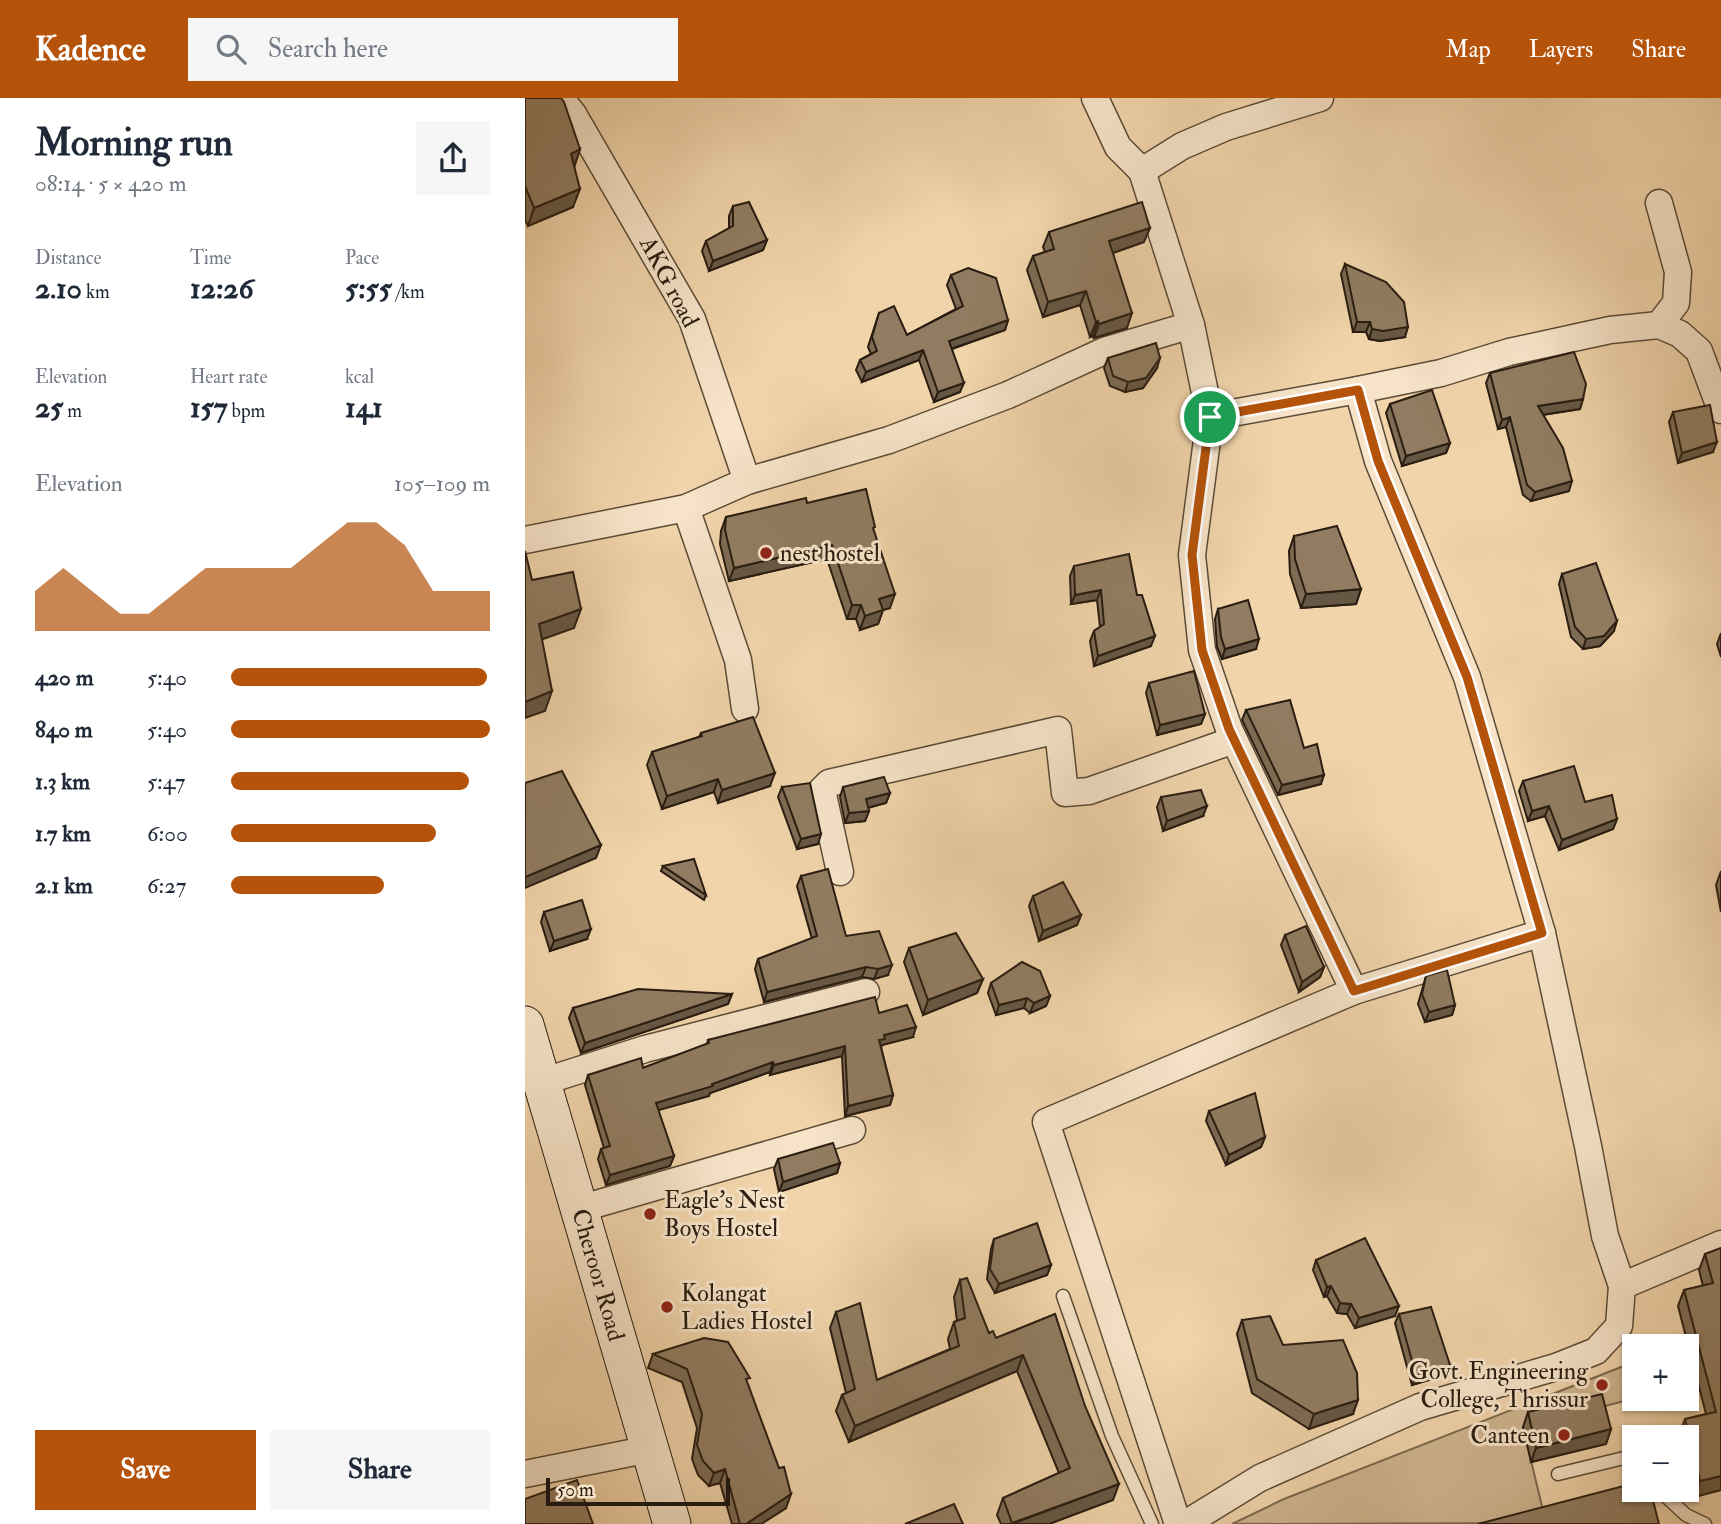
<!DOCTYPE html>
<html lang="en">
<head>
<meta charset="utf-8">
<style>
  :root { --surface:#fff; --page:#f6f6f7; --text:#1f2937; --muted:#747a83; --accent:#b45309 }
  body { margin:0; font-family:"IM FELL Double Pica",serif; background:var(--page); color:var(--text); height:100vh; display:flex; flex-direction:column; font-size:26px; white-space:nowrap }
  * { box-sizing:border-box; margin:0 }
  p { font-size:23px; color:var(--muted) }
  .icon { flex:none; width:38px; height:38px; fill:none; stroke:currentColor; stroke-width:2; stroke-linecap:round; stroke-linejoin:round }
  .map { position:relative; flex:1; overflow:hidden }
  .details { display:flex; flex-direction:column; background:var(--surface); width:525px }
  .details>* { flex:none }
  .buttons { position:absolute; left:1097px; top:1236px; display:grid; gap:14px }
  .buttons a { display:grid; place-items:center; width:77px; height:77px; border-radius:0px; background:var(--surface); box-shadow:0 2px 5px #0004; font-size:35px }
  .scale { position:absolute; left:21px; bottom:18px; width:184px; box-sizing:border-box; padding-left:7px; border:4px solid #291d11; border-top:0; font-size:19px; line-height:24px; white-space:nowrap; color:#291d11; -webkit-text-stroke:5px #f6e3c8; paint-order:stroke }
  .pin { position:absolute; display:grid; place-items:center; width:60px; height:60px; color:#fff; margin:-30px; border:4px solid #fff; border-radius:50%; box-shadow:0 2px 7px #0007 }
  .round { display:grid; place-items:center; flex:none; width:74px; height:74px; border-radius:0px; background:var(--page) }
  .head { display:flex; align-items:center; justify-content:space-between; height:119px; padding:0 35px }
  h1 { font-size:38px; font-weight:700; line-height:52px }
  .metrics { display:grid; grid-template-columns:repeat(3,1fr); gap:10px; height:119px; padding:7px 35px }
  .metrics div { display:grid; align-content:center }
  .metrics b { font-size:30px; font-weight:700 }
  .metrics small { font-size:19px; font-weight:400 }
  .metrics p { font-size:19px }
  .chart { height:196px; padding:14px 35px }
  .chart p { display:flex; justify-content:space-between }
  .chart svg { width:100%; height:126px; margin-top:7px; fill:var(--accent); opacity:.7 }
  .primary-button { display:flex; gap:14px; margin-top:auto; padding:14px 35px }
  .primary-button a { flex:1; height:80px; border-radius:0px; background:var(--accent); color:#fff; font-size:28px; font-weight:700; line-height:80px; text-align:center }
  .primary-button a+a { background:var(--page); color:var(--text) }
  ul { padding:0 35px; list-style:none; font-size:23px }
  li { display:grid; grid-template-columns:112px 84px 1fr; align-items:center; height:52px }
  li i { height:18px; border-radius:9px; background:var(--accent) }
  header { display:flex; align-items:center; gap:42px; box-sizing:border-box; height:98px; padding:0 35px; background:var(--accent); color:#fff }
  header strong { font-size:33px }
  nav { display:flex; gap:38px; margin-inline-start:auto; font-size:24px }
  .search { width:490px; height:63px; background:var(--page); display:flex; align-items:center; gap:18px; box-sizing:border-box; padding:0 24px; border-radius:0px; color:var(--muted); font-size:26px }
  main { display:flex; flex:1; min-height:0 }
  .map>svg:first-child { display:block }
  .green { fill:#cfb590; stroke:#7c6950; stroke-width:2 }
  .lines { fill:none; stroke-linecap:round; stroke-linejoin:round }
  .service-casing { stroke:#5b4b37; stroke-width:15 }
  .minor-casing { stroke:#5b4b37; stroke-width:29 }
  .secondary-casing { stroke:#291d11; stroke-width:39 }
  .service { stroke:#f6e3c8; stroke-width:12 }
  .minor { stroke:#f6e3c8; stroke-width:26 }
  .secondary { stroke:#f6e3c8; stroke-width:37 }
  .wall { fill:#7d6b53; stroke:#291d11; stroke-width:2 }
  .shaded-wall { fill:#665744; stroke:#291d11; stroke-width:2 }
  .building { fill:#917c61; stroke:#291d11; stroke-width:2 }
  .route-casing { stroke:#fff; stroke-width:14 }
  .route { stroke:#b45309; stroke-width:9 }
  .poi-dot { fill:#8f2418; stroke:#f6e3c8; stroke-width:2.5 }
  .labels { text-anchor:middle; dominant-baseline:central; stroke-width:6; stroke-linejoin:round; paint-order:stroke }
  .street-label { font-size:24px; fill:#291d11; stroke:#f6e3c8 }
  .poi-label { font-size:24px; fill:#291d11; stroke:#f6e3c8; text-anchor:start }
</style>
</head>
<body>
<header>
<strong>Kadence</strong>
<div class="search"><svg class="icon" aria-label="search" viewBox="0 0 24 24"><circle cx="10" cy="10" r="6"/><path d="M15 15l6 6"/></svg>Search here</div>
<nav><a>Map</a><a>Layers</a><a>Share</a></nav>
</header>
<main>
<section class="details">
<div class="head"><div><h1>Morning run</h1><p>08:14 · 5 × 420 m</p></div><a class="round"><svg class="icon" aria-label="share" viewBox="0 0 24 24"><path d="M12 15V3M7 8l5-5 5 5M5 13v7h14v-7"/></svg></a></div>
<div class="metrics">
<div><p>Distance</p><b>2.10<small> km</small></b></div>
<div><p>Time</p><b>12:26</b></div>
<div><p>Pace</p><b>5:55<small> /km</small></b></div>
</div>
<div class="metrics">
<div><p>Elevation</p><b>25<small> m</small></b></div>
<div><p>Heart rate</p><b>157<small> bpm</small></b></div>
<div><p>kcal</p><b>141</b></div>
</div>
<div class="chart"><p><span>Elevation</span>105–109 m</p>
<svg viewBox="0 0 160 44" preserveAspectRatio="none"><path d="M0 44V30L10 22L20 30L30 38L40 38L50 30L60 22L70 22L80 22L90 22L100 14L110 6L120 6L130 14L140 30L150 30L160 30V44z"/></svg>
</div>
<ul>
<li><b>420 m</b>5:40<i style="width:99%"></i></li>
<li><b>840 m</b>5:40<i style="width:100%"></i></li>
<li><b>1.3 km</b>5:47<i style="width:92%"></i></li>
<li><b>1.7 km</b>6:00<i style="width:79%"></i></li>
<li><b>2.1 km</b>6:27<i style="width:59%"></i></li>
</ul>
<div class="primary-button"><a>Save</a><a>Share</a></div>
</section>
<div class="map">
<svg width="1196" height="1426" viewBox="0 0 1196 1426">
  <rect width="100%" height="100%" fill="#f1d4aa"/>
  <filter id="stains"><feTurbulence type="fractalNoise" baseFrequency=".00286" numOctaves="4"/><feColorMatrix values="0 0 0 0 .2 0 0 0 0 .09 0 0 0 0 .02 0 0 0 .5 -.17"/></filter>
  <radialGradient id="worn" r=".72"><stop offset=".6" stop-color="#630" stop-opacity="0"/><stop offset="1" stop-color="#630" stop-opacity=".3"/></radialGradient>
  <!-- green -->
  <polygon class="green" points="1109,1264 1111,1300 998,1329 1021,1425 707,1426 759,1401"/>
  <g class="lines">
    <!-- service casing -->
    <g class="service-casing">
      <g id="service">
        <polyline points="538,1198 587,1338 627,1426"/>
        <polyline points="1033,1376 1099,1360 1110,1370"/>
        <polyline points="1133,1391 1161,1417 1180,1426"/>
      </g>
    </g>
    <!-- minor casing -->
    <g class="minor-casing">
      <g id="minor">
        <polyline points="35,0 48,16 167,221 222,383"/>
        <polyline points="570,0 593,49 617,73"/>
        <polyline points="1134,227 1151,205 1153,174 1134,105"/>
        <polyline points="833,292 916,275 984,254 1085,232 1134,227 1155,236 1174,253 1196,312"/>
        <polyline points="685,319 667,457 677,552 704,631 829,893"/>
        <polyline points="161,410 213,562 220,611"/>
        <polyline points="0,442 161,410 222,383 364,342 483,297 579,253 666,227 617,73 657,48 701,29 795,0"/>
        <polyline points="315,774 297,692 304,685 533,632 540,695 564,693 709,642"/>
        <polyline points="17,984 120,951 341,894"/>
        <polyline points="54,1111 327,1032"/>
        <polyline points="1097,1188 1196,1146"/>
        <polyline points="0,1376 125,1351"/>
        <polyline points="653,1426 521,1024 829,893 1017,835"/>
        <polyline points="660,1426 735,1380 895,1309 1031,1269 1071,1253 1094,1228 1097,1188 1080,1138 1063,1048 1017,835 942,579 853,363 833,292 685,319 666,227"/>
      </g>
    </g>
    <!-- secondary casing -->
    <g class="secondary-casing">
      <polyline id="secondary" points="0,927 147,1426"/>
    </g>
    <!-- service -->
    <use href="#service" class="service"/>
    <!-- minor -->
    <use href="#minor" class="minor"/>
    <!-- secondary -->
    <use href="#secondary" class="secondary"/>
  </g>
  <!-- wall -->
  <g class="wall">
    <polygon points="0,0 55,51 49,68 48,109 3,128 0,122"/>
    <polygon points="208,108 242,142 238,152 184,173 177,153 181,143 204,130 204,118"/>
    <polygon points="524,134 619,144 588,155 602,230 569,240 568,238 565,239 555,207 518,219 502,172 508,158 520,154 518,149"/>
    <polygon points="820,166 880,239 855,243 844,241 841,234 828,234 816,176"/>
    <polygon points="426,177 483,222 480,232 427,251 435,294 409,304 394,262 337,284 331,272 335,262 346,256 343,249 354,215 382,237 431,211 422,187"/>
    <polygon points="583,260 632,270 618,290 600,294 585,288 579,270"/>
    <polygon points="965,275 1058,301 1055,311 1018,317 1044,393 1006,403 998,397 981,329 973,331 961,285"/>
    <polygon points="865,306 925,345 921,355 877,368 861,315"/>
    <polygon points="1148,314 1188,354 1153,365 1144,324"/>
    <polygon points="282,405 349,433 365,510 358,512 353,526 335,532 331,521 322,521 302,461 204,483 195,446 196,433 201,419"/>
    <polygon points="769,438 836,491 831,506 776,510 765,476 764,453"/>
    <polygon points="549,468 612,497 626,548 569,568 565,543 569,533 575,529 572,502 546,506 545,478"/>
    <polygon points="1037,476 1089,533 1075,548 1058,551 1046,539 1034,486"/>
    <polygon points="693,511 731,551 697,561 692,549 690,521"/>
    <polygon points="1196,535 1196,559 1192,546"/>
    <polygon points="624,585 680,616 676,626 632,637 621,595"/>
    <polygon points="721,612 779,650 796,686 753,697 717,622"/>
    <polygon points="176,635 245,688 193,705 189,694 137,711 122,667 127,654 174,639"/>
    <polygon points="998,683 1060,704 1092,721 1088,731 1034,752 1020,718 1003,723 994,693"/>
    <polygon points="257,689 293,746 272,751 253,699"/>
    <polygon points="318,689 365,695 361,705 343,710 344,713 340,723 320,725 315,699"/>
    <polygon points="636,699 678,718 638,733 632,709"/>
    <polygon points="138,768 181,797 179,802 136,773"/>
    <polygon points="1196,773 1196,814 1191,787"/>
    <polygon points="276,778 321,838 363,877 349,881 337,879 239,904 230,871 233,861 287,841 272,788"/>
    <polygon points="508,798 556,817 552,827 514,843 504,808"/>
    <polygon points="19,814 62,841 25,853 16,824"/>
    <polygon points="760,837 799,869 795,879 774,894 756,847"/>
    <polygon points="384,850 458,881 452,895 398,917 379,864"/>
    <polygon points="901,878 930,907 927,917 900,924 893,906"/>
    <polygon points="466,885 525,898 521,908 505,915 499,910 471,917 463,895"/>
    <polygon points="207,896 203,906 56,955 44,920 48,910"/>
    <polygon points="354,915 388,939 357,947 356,949 368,997 365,1007 320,1018 317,958 245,977 245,974 185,995 184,998 133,1012 149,1058 145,1068 81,1087 73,1061 76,1051 79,1050 60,987 63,977 118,970 182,946 183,942"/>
    <polygon points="684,1013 740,1039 736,1049 701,1067 681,1023"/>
    <polygon points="253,1061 315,1065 312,1075 254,1094 249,1071"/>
    <polygon points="469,1141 526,1167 522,1177 470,1195 462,1181 466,1151"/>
    <polygon points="1196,1150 1196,1392 1169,1399 1162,1370 1162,1339 1154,1339 1154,1337 1160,1321 1181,1316 1153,1208 1159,1192 1178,1188 1174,1172 1180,1156"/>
    <polygon points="791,1162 870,1218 830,1230 822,1216 812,1215 802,1198 799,1199 788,1172"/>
    <polygon points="435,1182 464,1235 471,1240 530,1216 588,1402 524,1426 476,1426 472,1417 478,1400 534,1375 492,1273 324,1344 311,1313 317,1297 321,1295 305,1230 311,1214 352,1282 425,1251 423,1241 429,1224 432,1223 429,1199"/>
    <polygon points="874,1216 921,1277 887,1287 870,1225"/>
    <polygon points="717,1222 758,1247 828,1316 784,1331 727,1295 712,1236"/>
    <polygon points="128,1256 223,1286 261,1410 236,1426 207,1426 195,1385 184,1388 173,1377 167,1361 172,1330 157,1284 123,1270"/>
    <polygon points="1003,1314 1086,1331 1081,1346 1006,1364 998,1329"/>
  </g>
  <!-- shaded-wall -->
  <g class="shaded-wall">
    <polygon points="55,51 49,70 46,56"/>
    <polygon points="55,91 48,109 3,128 9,110"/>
    <polygon points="625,130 619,144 579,158 584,143"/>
    <polygon points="242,142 238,152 184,173 188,163"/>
    <polygon points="561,193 555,207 518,219 523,204"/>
    <polygon points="607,215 602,230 569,240 574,226"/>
    <polygon points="483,222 480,232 420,253 424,243"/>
    <polygon points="573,223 568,238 565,239 571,224"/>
    <polygon points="832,224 845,224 841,234 828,234"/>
    <polygon points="883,229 880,239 855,243 844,241 847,231"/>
    <polygon points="398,252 394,262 337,284 341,274"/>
    <polygon points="635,260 632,270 618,290 600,294 603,284"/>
    <polygon points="439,285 435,294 409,304 413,294"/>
    <polygon points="1058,301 1055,311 1009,318 1013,308"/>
    <polygon points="985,319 981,329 973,331 977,322"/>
    <polygon points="1192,344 1188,354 1153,365 1157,355"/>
    <polygon points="925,345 921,355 877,368 881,358"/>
    <polygon points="1047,383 1044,393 1006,403 1010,394"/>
    <polygon points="307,447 302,461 204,483 209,470"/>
    <polygon points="836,491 831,506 776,510 781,496"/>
    <polygon points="576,492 572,502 546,506 550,497"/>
    <polygon points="370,496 365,510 358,512 353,526 335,532 340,518 354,501"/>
    <polygon points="327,507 336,507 331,521 322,521"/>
    <polygon points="56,511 49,530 7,545 14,526"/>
    <polygon points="1092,523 1089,533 1075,548 1058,551 1061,541"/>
    <polygon points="630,538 626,548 569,568 573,558"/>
    <polygon points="734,541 731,551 697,561 700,551"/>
    <polygon points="27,593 20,613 0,620 0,604"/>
    <polygon points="680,616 676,626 632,637 635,627"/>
    <polygon points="250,675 245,688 193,705 197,692"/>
    <polygon points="799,677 796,686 753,697 757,687"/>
    <polygon points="193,681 189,694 137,711 142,698"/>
    <polygon points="365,695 361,705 337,711 341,701"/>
    <polygon points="682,708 678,718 638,733 642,723"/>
    <polygon points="1024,708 1020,718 1003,723 1007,713"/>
    <polygon points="344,713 340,723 320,725 324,715"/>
    <polygon points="1092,721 1088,731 1034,752 1037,742"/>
    <polygon points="296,736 293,746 272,751 276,741"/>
    <polygon points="76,747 71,760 0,790 0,779"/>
    <polygon points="556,817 552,827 514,843 518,833"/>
    <polygon points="66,831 62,841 25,853 29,843"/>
    <polygon points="367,867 363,877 349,881 353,871"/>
    <polygon points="341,869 337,879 239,904 242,894"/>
    <polygon points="799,869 795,879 774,894 777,884"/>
    <polygon points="458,881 452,895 398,917 403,902"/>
    <polygon points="207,896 203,906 56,955 60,945"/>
    <polygon points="525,898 521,908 505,915 509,905"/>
    <polygon points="502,900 499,910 471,917 474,907"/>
    <polygon points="930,907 927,917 900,924 904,914"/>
    <polygon points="391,929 388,939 357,947 356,950 354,942 359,937"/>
    <polygon points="320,948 317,958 245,977 249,967"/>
    <polygon points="248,964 245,974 185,995 184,998 127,1014 131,1005 187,986"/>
    <polygon points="368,997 365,1007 320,1018 323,1008"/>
    <polygon points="740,1039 736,1049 701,1067 704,1057"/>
    <polygon points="149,1058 145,1068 81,1087 85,1077"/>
    <polygon points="315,1065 312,1075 254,1094 258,1084"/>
    <polygon points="526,1167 522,1177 470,1195 474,1186"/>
    <polygon points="806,1188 802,1198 799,1199 802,1189"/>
    <polygon points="815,1205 826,1206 822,1216 812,1215"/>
    <polygon points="874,1208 870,1218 830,1230 834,1220"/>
    <polygon points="498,1257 492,1273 324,1344 330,1328"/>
    <polygon points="925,1267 921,1277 887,1287 891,1277"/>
    <polygon points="833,1302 828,1316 784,1331 789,1316"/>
    <polygon points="1086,1331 1081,1346 1006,1364 1011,1350"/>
    <polygon points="200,1371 195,1385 184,1388 189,1375"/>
    <polygon points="1196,1378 1196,1392 1169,1399 1175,1383"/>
    <polygon points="594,1386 588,1402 524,1426 487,1426"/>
    <polygon points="266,1396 261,1410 236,1426 221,1426"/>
  </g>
  <!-- building -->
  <g class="building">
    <polygon points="0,0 36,0 39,4 55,51 46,56 55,91 9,110 0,88"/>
    <polygon points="224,104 242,142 188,163 181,143 208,128 208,108"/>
    <polygon points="617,104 625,130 584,143 607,215 574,226 573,223 571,224 561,193 523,204 508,158 529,151 524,134"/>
    <polygon points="820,166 861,184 879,204 883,229 858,233 847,231 845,224 832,224"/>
    <polygon points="443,170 471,180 483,222 424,243 439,285 413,294 398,252 341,274 335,262 352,253 347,239 354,215 369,208 382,237 438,208 426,177"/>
    <polygon points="631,245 635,260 621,280 603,284 588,278 583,260"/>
    <polygon points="1049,254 1061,286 1058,301 1013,308 1038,350 1047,383 1010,394 1002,387 985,319 977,322 965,275"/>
    <polygon points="907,292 925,345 881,358 865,306"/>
    <polygon points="1185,307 1192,344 1157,355 1148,314"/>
    <polygon points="341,391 350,429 348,430 370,496 354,501 358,512 340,518 336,507 327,507 307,447 209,470 200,432 201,419 281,400 282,405"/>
    <polygon points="812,428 836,491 781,496 770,461 769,438"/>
    <polygon points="0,453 7,482 48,474 56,511 14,526 27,593 0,604"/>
    <polygon points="604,456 612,497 617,497 630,538 573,558 569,533 579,526 576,492 550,497 549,468"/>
    <polygon points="1071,465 1092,523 1079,538 1061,541 1050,529 1037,476"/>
    <polygon points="723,502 734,541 700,551 696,539 693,511"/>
    <polygon points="669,573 680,616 635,627 624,585"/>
    <polygon points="765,602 779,650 792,646 799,677 757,687 721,612"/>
    <polygon points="228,619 250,675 197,692 193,681 142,698 127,654 177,638 176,635"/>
    <polygon points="1049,668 1060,704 1087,697 1092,721 1037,742 1024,708 1007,713 998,683"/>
    <polygon points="37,673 76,747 0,779 0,685"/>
    <polygon points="359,679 365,695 341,701 344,713 324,715 318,689"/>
    <polygon points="285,685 296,736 276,741 257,689"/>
    <polygon points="676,692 682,708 642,723 636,699"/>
    <polygon points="169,761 181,797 138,768"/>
    <polygon points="303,771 321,838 354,833 367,867 353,871 341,869 242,894 233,861 292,838 276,778"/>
    <polygon points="538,784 556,817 518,833 508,798"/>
    <polygon points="57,802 66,831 29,843 19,814"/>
    <polygon points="781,828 799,869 777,884 760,837"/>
    <polygon points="431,835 458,881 403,902 384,850"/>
    <polygon points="497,864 515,873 525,898 509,905 502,900 474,907 466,885"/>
    <polygon points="922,872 930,907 904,914 897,896 901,878"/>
    <polygon points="113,891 207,896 60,945 48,910"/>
    <polygon points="350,899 354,915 382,907 391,929 359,937 360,941 354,942 368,997 323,1008 320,948 249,967 248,964 187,986 188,988 131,1005 149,1058 85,1077 76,1051 85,1048 63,977 116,960 118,970 184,945 183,942"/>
    <polygon points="730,995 740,1039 704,1057 684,1013"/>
    <polygon points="308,1045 315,1065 258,1084 253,1061"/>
    <polygon points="512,1125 526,1167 474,1186 465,1171 469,1141"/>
    <polygon points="840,1140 874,1208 834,1220 826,1206 815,1205 806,1188 802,1189 791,1162"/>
    <polygon points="1196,1150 1196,1378 1175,1383 1160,1321 1191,1314 1159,1192 1188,1185 1180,1156"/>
    <polygon points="442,1180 464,1235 468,1233 471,1240 530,1216 560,1308 594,1386 487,1425 478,1400 545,1370 498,1257 330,1328 317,1297 330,1291 311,1214 335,1205 352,1282 434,1248 429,1224 440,1220 435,1182"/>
    <polygon points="906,1209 925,1267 891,1277 874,1216"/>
    <polygon points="745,1218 758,1247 818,1242 832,1275 833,1302 789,1316 732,1281 717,1222"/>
    <polygon points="179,1240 203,1244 225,1280 221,1281 254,1370 259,1369 266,1396 221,1426 215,1426 200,1371 189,1375 178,1363 172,1347 177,1316 162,1271 128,1256"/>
    <polygon points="1077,1296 1086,1331 1011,1350 1003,1314"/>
    <polygon points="52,1382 68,1426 0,1426 0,1401"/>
    <polygon points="1110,1385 1110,1391 1125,1391 1134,1426 953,1426"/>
    <polygon points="429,1406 438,1426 380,1426"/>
  </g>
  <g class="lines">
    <!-- route casing -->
    <g class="route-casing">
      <polygon id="route" points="833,292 853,363 942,579 1017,835 829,893 704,631 677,552 667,457 685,319"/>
    </g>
    <!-- route -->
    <use href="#route" class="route"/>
  </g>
  <!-- markers -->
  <g class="poi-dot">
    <circle cx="241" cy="455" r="7"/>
    <circle cx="125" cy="1116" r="7"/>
    <circle cx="142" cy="1209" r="7"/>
    <circle cx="1077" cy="1287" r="7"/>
    <circle cx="1039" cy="1337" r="7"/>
  </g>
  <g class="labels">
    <!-- street labels -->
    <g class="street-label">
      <text transform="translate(144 184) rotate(62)">AKG road</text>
      <text transform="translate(73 1177) rotate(74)">Cheroor Road</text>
    </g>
    <!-- poi labels -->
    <g class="poi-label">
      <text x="255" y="455">nest hostel</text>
      <text x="139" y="1102">Eagle's Nest<tspan x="139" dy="28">Boys Hostel</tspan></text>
      <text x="156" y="1195">Kolangat<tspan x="156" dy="28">Ladies Hostel</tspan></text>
      <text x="1063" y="1273" text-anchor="end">Govt. Engineering<tspan x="1063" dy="28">College, Thrissur</tspan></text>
      <text x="1025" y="1337" text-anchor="end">Canteen</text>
    </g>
  </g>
  <rect width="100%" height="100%" filter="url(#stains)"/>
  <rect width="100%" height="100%" fill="url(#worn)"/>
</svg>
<div class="buttons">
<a>+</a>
<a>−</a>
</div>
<div class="scale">50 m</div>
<div class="pin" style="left:685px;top:319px;background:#1e9e55"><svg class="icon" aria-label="arrive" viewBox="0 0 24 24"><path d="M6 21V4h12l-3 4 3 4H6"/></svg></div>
</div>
</main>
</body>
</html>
